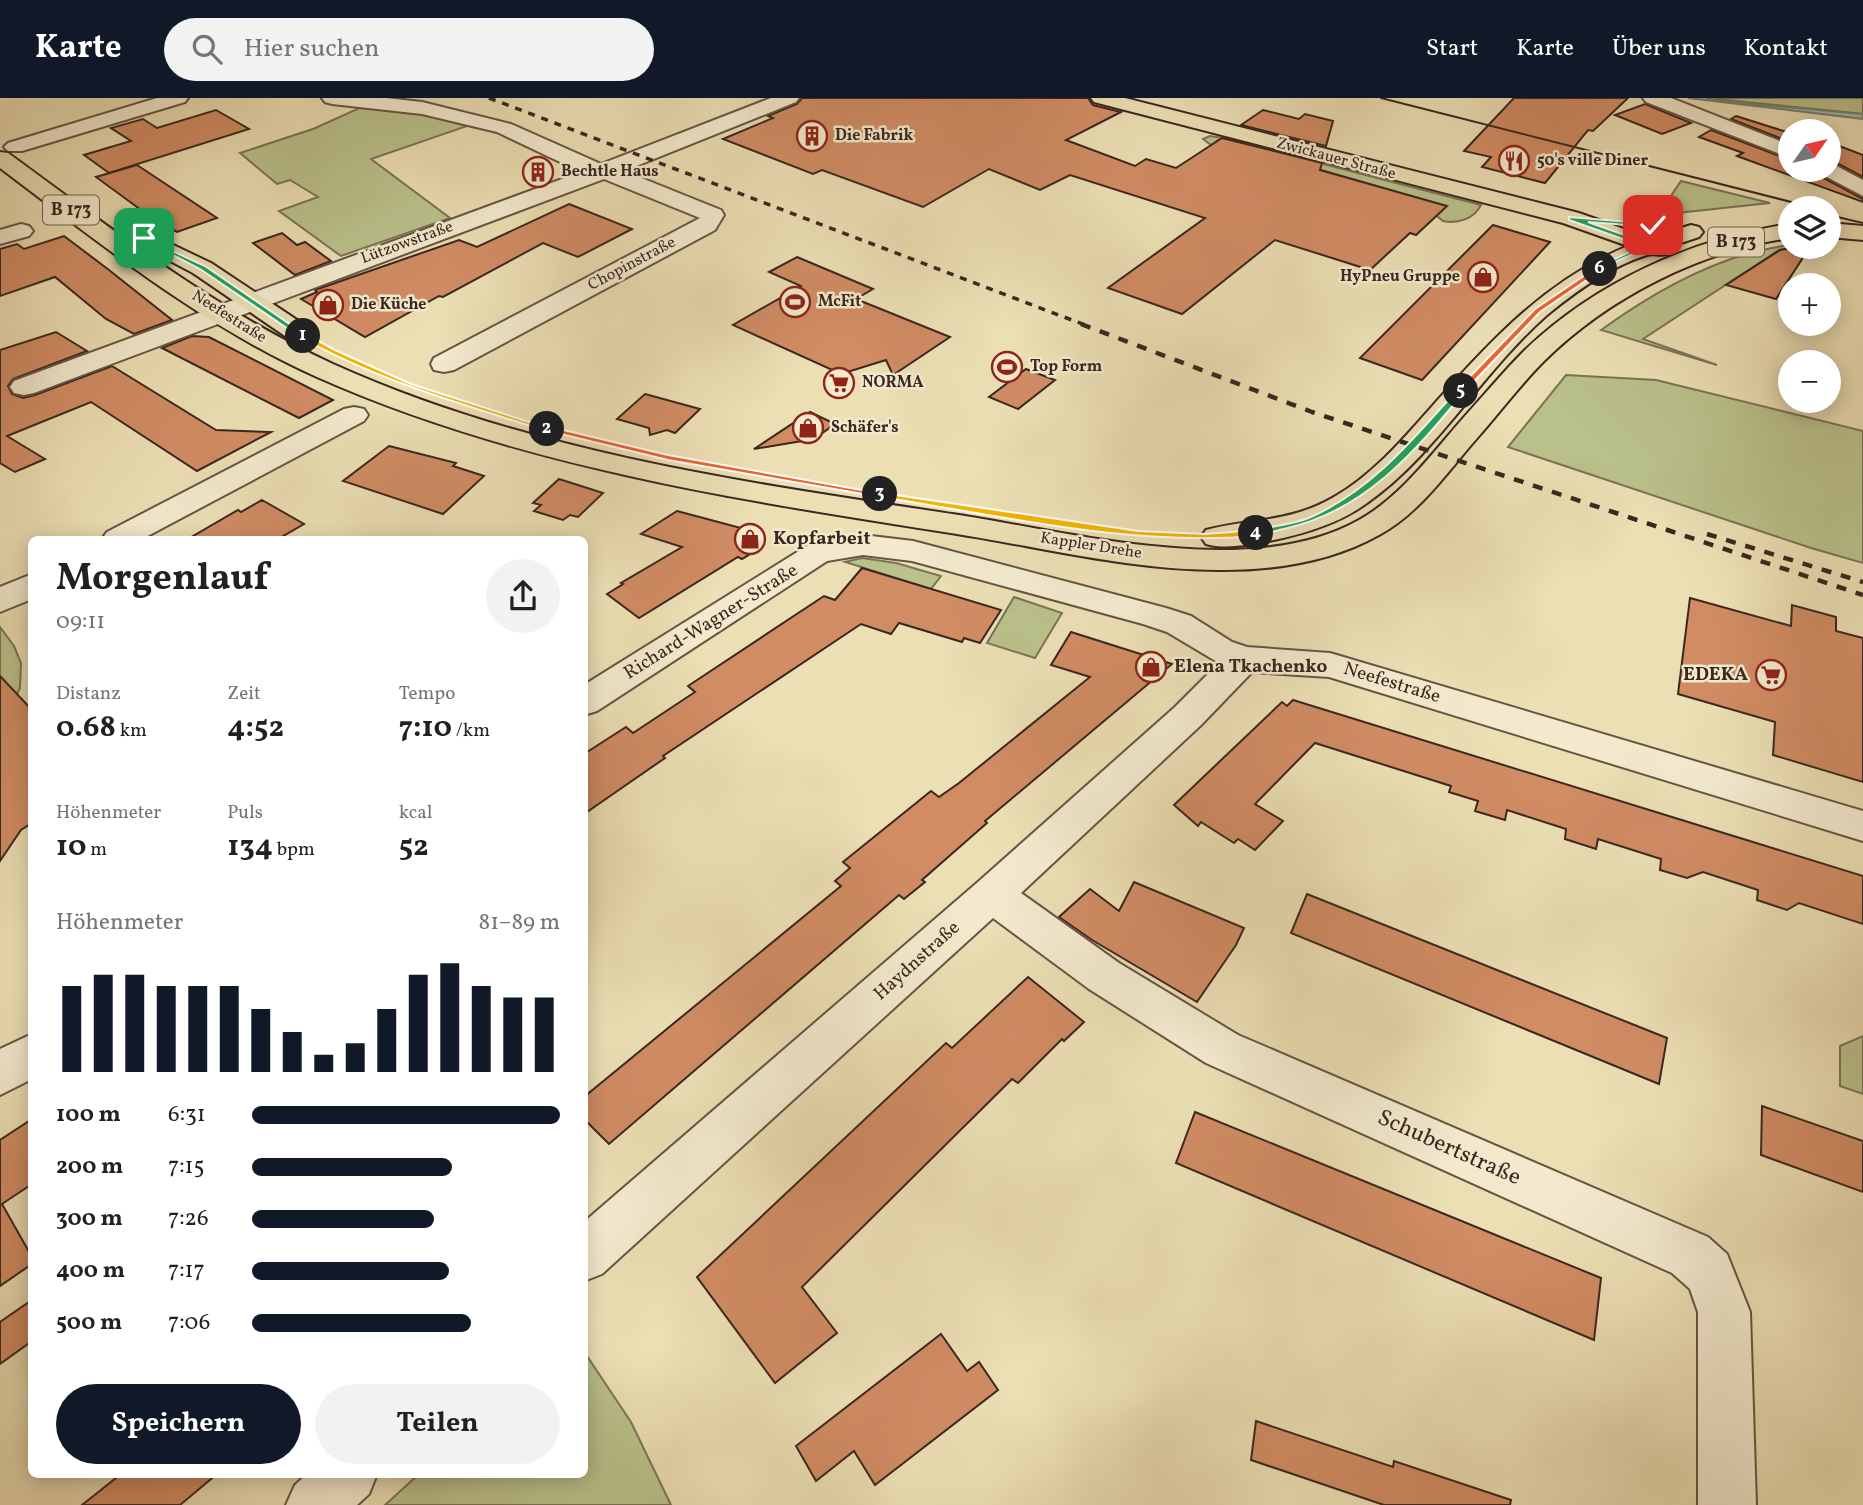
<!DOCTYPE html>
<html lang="de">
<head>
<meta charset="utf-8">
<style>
  :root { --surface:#fff; --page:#f2f2f2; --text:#202124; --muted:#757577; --accent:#111827 }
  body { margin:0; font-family:Vollkorn,serif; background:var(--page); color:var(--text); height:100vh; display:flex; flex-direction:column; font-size:26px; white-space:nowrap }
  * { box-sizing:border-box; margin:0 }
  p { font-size:23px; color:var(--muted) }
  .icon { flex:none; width:38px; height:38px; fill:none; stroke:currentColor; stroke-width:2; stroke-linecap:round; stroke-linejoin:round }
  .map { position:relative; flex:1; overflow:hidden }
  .details { position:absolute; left:28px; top:438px; width:560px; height:942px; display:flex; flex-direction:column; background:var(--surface); border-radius:10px; box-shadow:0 4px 18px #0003 }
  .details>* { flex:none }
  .needle { width:46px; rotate:56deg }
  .tools { position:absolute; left:1778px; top:21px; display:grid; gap:14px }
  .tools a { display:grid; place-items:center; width:63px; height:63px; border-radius:50%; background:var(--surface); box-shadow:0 4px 18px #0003; font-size:35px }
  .pin { position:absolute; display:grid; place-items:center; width:60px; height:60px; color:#fff; margin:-30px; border-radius:14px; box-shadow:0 4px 10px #0006 }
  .km { position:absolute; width:35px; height:35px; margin:-18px; border-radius:50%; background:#222; color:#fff; font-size:19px; line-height:35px; text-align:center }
  .round { display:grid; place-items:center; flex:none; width:74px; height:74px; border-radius:37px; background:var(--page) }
  .head { display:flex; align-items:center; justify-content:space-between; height:119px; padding:0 28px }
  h1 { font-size:38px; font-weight:700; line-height:52px }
  .metrics { display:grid; grid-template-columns:repeat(3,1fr); gap:10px; height:119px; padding:7px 28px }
  .metrics div { display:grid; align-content:center }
  .metrics b { font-size:30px; font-weight:700 }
  .metrics small { font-size:19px; font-weight:400 }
  .metrics p { font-size:19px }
  .chart { height:196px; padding:14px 28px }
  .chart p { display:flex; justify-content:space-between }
  .chart svg { width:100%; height:126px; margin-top:7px; stroke:var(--accent); stroke-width:6 }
  .cta { display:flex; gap:14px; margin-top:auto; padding:14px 28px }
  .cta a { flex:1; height:80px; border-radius:42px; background:var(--accent); color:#fff; font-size:28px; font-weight:700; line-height:80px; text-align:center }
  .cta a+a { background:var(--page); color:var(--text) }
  ul { padding:0 28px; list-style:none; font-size:23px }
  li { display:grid; grid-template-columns:112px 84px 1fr; align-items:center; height:52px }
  li i { height:18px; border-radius:9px; background:var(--accent) }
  header { display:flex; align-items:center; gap:42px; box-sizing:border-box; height:98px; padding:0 35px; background:var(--accent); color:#fff }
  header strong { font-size:33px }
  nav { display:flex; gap:38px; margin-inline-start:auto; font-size:24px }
  .search { width:490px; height:63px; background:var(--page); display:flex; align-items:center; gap:18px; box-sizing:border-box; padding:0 24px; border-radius:38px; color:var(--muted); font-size:26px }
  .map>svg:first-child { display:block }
  .green { fill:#bac18b; stroke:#7a7456; stroke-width:2 }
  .water { fill:#99bdac; stroke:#738174; stroke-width:2 }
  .building { fill:#d18c64; stroke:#3a2720; stroke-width:2 }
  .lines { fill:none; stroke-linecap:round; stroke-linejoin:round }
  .minor-casing { stroke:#665545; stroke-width:4 }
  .major-casing { stroke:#3a2720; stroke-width:4 }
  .minor { fill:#f3eace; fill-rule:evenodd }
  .major { fill:#ecdfb4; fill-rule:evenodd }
  .tram { stroke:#3a2720; stroke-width:2 }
  .rail-far1 { stroke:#3a2720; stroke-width:3.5; stroke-dasharray:7 7; stroke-linecap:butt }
  .rail { stroke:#3a2720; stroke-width:4.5; stroke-dasharray:10 10; stroke-linecap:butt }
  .split-1 { fill:#22a559; stroke:#fff; stroke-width:2 }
  .split-2 { fill:#f5b400; stroke:#fff; stroke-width:2 }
  .split-3 { fill:#f0652b; stroke:#fff; stroke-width:2 }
  .split-4 { fill:#f5b400; stroke:#fff; stroke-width:2 }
  .split-5 { fill:#22a559; stroke:#fff; stroke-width:2 }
  .split-6 { fill:#f0652b; stroke:#fff; stroke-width:2 }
  .split-7 { fill:#22a559; stroke:#fff; stroke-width:2 }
  .labels { text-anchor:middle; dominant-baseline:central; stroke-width:5; stroke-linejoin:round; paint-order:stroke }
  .far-poi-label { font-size:16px; font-weight:bold; fill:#3a2720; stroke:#f3eace; text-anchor:start }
  .far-street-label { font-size:16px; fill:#3a2720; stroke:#f3eace }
  .shield { fill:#f3eace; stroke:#726254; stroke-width:2 }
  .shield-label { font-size:18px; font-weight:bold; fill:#3a2720 }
  .poi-label { font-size:19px; font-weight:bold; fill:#3a2720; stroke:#f3eace; text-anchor:start }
  .street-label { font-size:19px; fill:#3a2720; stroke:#f3eace }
  .near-street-label { font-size:23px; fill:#3a2720; stroke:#f3eace }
</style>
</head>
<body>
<header>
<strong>Karte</strong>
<div class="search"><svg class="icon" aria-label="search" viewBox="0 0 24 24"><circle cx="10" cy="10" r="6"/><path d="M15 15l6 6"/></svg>Hier suchen</div>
<nav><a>Start</a><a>Karte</a><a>Über uns</a><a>Kontakt</a></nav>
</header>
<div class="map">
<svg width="1863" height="1407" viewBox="0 0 1863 1407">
  <rect width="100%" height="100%" fill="#ecdfb4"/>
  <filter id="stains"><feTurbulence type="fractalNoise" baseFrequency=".00286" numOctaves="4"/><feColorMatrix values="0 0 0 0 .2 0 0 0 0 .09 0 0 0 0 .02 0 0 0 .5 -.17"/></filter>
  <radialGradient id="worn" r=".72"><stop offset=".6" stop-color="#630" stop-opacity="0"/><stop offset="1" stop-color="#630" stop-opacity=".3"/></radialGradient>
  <!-- green -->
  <g class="green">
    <polygon points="1706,0 1863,0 1863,16"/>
    <polygon points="364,8 454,21 473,26 371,61 450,120 341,158 279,113 318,99 290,82 277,86 240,55 313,31"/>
    <path d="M1210 38 1223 40 1481 107C1474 121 1458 126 1443 123L1437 118 1445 108 1218 42 1211 47 1203 41Z"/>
    <polygon points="1681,83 1770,105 1658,117"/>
    <path d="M1790 147 1798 149 1779 152 1643 241 1717 267 1601 232C1655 193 1723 155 1790 147Z"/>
    <polygon points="1566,277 1656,282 1863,333 1863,465 1811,450 1508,349"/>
    <polygon points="862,460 896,465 941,478 931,491 845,464"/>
    <polygon points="1014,499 1062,515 1035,560 987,545"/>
    <polygon points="0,529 14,548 21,565 20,590 17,596 0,605"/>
    <polygon points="1863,938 1863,996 1840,988 1840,948"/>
    <polygon points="585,1255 631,1324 671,1407 385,1407 419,1376 584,1376"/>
  </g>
  <!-- water -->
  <polygon class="water" points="1688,0 1863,16 1863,21"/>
  <!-- building -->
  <g class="building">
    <polygon points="802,0 1088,0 1093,7 1121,14 1066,42 1135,68 1146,61 1176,70 1222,40 1322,65 1320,72 1447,108 1416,137 1410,135 1370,172 1275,142 1182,216 1108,190 1205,120 1070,77 1040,92 989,71 923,109 822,72 813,76 723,41 773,20 768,18 797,6"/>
    <polygon points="1514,0 1628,0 1593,33 1588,32 1545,85 1482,69 1491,59 1464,53"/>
    <polygon points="1645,6 1691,25 1662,36 1615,17"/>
    <polygon points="216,12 249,31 109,75 84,57 131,43 111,30 143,21 157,30"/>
    <polygon points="1263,12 1299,21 1305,16 1333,23 1326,48 1241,27"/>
    <polygon points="1736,18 1790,35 1790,44 1731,21"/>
    <polygon points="1711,32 1790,62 1790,72 1816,72 1820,78 1863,101 1863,104 1737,58 1743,55 1699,39"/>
    <polygon points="1829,44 1863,57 1863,79 1829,61"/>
    <polygon points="137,67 217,120 177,134 156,123 96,79"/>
    <polygon points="569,106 632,131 578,159 543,145 443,199 439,198 365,239 301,201 317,194 315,192 459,142 477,149"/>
    <polygon points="1493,127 1550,144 1422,282 1360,260"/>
    <polygon points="282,135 297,147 305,144 331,163 295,177 253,145"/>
    <polygon points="64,138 109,172 172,222 134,236 106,221 55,179 0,198 0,151 17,146 24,151"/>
    <polygon points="1798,149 1810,149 1776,201 1726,187 1780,152"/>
    <polygon points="797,159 873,191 856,201 950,239 893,277 886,262 841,276 733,227 801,188 769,174"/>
    <polygon points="56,234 87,253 13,281 8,288 12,296 23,300 35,297 112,268 216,332 271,334 197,373 91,304 7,338 45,361 15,374 0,365 0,252"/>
    <polygon points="192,238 209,239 333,302 299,320 162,250"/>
    <polygon points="1026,271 1055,282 1018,311 989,299"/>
    <polygon points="645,296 700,311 675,335 667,332 650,337 649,330 617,321"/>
    <polygon points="810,314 835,326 814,341 754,351"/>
    <polygon points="389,348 456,365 453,368 484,378 443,416 343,383"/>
    <polygon points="559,381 603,395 578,419 570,417 563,422 534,413 541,407 533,405"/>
    <polygon points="262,402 304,426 278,441 188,441 238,412 241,414"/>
    <polygon points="677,413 756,434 760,450 742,461 738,459 639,520 607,496 623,486 621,485 682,449 641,436"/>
    <polygon points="862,470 1001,512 980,545 964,540 962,544 899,525 891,536 861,526 663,658 665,660 584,716 584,656 626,629 633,635 695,594 688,588 824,498 835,502"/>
    <polygon points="1690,500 1791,528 1792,507 1836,519 1836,533 1863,540 1863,684 1773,657 1775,624 1678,596"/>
    <polygon points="1071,534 1172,566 985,723 987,725 922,782 925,784 904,801 899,797 609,1046 584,1021 584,999 841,788 835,783 850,770 843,764 931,693 939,699 959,685 1090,579 1051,567"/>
    <polygon points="0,578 32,612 32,725 21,732 0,763"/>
    <polygon points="1293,602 1863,778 1863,826 1799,805 1787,812 1757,802 1758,792 1703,774 1687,780 1660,772 1661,761 1598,741 1596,751 1565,741 1566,731 1507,712 1505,722 1475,713 1478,703 1449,694 1451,688 1315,645 1255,706 1283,723 1255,752 1238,741 1234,745 1201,724 1198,728 1174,707 1282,604 1287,608"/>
    <polygon points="1134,784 1244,830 1236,847 1197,904 1092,842 1059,819 1090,791 1119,813"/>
    <polygon points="1307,796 1667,940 1659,986 1291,835"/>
    <polygon points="1028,879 1084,924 1064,943 1062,941 1018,985 1012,981 802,1189 837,1235 775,1285 697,1179 946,945 952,950"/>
    <polygon points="1762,1008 1863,1043 1863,1094 1761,1057"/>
    <polygon points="1195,1014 1601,1180 1594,1242 1176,1065"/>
    <polygon points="32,1021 32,1086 2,1106 32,1159 32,1166 0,1188 0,1042"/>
    <polygon points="32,1202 32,1243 0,1266 0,1224"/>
    <polygon points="941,1236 967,1273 979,1264 998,1292 875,1387 854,1353 816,1383 796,1348"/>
    <polygon points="1256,1323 1393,1369 1394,1363 1511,1402 1510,1407 1384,1407 1251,1362"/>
    <polygon points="121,1376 217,1376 180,1407 82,1407"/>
  </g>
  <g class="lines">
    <!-- minor casing -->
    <g class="minor-casing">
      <g id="minor">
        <polygon points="157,0 188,0 185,4 22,53 8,53 4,49 8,45"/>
        <polygon points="322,0 386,0 422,4 511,26 601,66 771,0 799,0 796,4 624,73 721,112 724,117 715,132 454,272 444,274 434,272 431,266 434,260 700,120 604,81 34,295 24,297 14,295 10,289 14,283 581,74 497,34 422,16 332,6 325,4"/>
        <polygon points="1643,0 1671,0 1790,47 1790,60 1646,4"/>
        <polygon points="1829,64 1863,82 1863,98 1821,76 1819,72 1829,72"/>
        <polygon points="21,126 29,128 33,133 29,138 0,146 0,132"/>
        <polygon points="354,309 364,311 368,317 364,323 142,441 102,441 107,434 344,311"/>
        <polygon points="863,437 913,443 1166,510 1191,518 1232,544 1247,549 1330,555 1863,713 1863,743 1329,579 1252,574 1201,627 1021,795 1119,865 1238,937 1708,1139 1727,1156 1750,1214 1756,1407 1698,1407 1698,1214 1690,1191 1672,1175 1206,965 1089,891 993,820 602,1176 584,1183 584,1124 978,784 1175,609 1219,565 1167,534 1143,526 912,463 863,457 827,463 597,613 584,617 584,587 807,448"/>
        <polygon points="32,476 32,501 0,514 0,489"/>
        <polygon points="32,936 32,981 0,997 0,951"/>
        <polygon points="307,1376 377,1376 369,1396 357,1407 286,1407 295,1387"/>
      </g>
    </g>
    <!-- major casing -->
    <g class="major-casing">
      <g id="major">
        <path d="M1091 0H1125L1579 115 1649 140 1691 127 1699 129 1703 134 1699 139 1669 149 1671 151 1667 156C1660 158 1653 155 1647 157 1611 168 1575 194 1547 217 1483 273 1436 357 1367 405 1340 425 1307 435 1274 442 1252 446 1227 452 1206 446L1201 439 1206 432C1253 420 1289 425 1334 399 1374 376 1405 339 1435 305 1492 241 1548 181 1628 148L1563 125 1094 4Z"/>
        <path d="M0 54 8 55C112 131 215 212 333 266 530 355 747 385 959 417 1075 435 1251 483 1359 422 1402 398 1433 354 1465 318 1485 296 1504 273 1525 252 1596 184 1693 140 1790 126V140C1700 153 1609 199 1544 263 1520 287 1500 314 1478 339 1448 373 1420 415 1379 437 1333 463 1277 472 1224 472 1135 473 1045 450 957 436 740 402 520 369 317 279 201 227 101 146 0 70Z"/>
        <polygon points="1829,125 1863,128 1863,142 1829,139"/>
        <polygon points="146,134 211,165 306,228 310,234 306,240 297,242 288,240 193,175 138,146 134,141 138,136"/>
      </g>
    </g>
    <!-- minor -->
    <use href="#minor" class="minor"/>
    <!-- major -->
    <use href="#major" class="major"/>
    <!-- tram -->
    <g class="tram">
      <polyline points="1381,0 1815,110"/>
      <polyline points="1829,117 1863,125"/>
    </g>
    <!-- rail-far1 -->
    <polyline class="rail-far1" points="489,0 1085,227"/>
    <!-- rail -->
    <g class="rail">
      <polyline points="1081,226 1312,314 1863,497"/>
      <polyline points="1707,436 1863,484"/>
    </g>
  </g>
  <!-- split-1 -->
  <polygon class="split-1" points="142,139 205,168 307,238 300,239 200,171 142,141"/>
  <!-- split-2 -->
  <path class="split-2" d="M300 236H306L335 252 411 286 551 331 544 332C460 306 377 282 300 239Z"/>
  <!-- split-3 -->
  <polygon class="split-3" points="547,328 668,357 884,396 880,399 668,362 544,332"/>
  <!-- split-4 -->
  <path class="split-4" d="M876 394 1138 433 1206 436 1256 432 1260 435 1256 438C1130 449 1004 418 880 399L875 396Z"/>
  <!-- split-5 -->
  <path class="split-5" d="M1458 291 1465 293C1414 355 1365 413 1284 431 1274 433 1263 437 1252 437V433C1271 428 1293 427 1311 419 1373 391 1413 341 1458 291Z"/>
  <!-- split-6 -->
  <polygon class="split-6" points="1597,169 1603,171 1540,214 1463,295 1458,295 1458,291 1535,211"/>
  <!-- split-7 -->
  <polygon class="split-7" points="1569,119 1655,126 1653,129 1588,124 1653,147 1597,172 1597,169 1643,148 1569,122"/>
  <!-- icons -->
  <defs>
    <g id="building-ring" transform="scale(1.575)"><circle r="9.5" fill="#f3eace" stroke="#8f2418" stroke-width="1.5"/><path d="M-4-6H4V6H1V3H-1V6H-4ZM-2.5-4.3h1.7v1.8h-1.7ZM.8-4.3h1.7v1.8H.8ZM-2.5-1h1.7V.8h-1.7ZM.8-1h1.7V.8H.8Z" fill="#8f2418"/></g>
    <g id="restaurant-ring" transform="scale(1.575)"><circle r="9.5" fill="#f3eace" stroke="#8f2418" stroke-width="1.5"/><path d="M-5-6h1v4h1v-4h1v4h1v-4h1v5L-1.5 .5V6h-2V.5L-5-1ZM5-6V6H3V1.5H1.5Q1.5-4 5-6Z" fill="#8f2418"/></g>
    <g id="shop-ring" transform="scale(1.575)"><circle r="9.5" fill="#f3eace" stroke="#8f2418" stroke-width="1.5"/><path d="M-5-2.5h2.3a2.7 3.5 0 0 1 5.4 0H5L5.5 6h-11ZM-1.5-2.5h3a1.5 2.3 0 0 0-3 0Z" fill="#8f2418"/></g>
    <g id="stadium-ring" transform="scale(1.575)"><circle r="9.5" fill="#f3eace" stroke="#8f2418" stroke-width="1.5"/><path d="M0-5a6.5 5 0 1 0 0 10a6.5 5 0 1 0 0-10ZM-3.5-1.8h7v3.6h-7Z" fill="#8f2418"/></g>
    <g id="supermarket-ring" transform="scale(1.575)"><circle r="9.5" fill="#f3eace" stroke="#8f2418" stroke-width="1.5"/><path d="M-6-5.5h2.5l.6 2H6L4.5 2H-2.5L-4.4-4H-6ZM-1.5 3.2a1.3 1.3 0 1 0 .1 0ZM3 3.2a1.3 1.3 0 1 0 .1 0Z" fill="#8f2418"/></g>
  </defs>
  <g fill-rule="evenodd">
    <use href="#building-ring" x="812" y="38"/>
    <use href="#restaurant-ring" x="1514" y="63"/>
    <use href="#building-ring" x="538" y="74"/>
    <use href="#shop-ring" x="1483" y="179"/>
    <use href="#stadium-ring" x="795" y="204"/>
    <use href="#shop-ring" x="328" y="207"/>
    <use href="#stadium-ring" x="1007" y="269"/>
    <use href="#supermarket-ring" x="839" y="285"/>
    <use href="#shop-ring" x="808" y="330"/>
    <use href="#shop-ring" x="750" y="441"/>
    <use href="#shop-ring" x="1151" y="569"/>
    <use href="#supermarket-ring" x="1771" y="577"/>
  </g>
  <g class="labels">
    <!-- far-poi labels -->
    <g class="far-poi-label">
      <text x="835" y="38">Die Fabrik</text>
      <text x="1537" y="63">50's ville Diner</text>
      <text x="561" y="74">Bechtle Haus</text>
      <text x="1460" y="179" text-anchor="end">HyPneu Gruppe</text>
      <text x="818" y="204">McFit</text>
      <text x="351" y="207">Die Küche</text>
      <text x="1030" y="269">Top Form</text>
      <text x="862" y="285">NORMA</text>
      <text x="831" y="330">Schäfer's</text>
    </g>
    <!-- far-street labels -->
    <g class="far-street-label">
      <text transform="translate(1336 61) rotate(15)">Zwickauer Straße</text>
      <text transform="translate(407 145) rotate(-20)">Lützowstraße</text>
      <text transform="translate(632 166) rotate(-28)">Chopinstraße</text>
      <text transform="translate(229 219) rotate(32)">Neefestraße</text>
      <text transform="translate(1091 448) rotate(9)">Kappler Drehe</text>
    </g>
    <!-- shield labels -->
    <g class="shield">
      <rect x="43" y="97.5" width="56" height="29" rx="5"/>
      <rect x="1708" y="129.5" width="56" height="29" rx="5"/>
    </g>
    <g class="shield-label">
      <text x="71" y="112">B 173</text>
      <text x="1736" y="144">B 173</text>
    </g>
    <!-- poi labels -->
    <g class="poi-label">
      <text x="773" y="441">Kopfarbeit</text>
      <text x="1174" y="569">Elena Tkachenko</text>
      <text x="1748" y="577" text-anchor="end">EDEKA</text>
    </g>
    <!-- street labels -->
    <g class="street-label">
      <text transform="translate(711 524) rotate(-32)">Richard-Wagner-Straße</text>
      <text transform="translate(1392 585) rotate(17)">Neefestraße</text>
      <text transform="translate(917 863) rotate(-42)">Haydnstraße</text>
    </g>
    <!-- near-street labels -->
    <g class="near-street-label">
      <text transform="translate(1449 1050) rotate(24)">Schubertstraße</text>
    </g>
  </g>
  <rect width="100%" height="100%" filter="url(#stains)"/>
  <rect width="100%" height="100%" fill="url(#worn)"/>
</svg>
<div class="tools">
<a><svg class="needle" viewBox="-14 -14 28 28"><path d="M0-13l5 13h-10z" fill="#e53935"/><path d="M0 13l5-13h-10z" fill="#757577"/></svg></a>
<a><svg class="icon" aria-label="layers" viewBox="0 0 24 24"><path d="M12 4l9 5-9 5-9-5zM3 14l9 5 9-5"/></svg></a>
<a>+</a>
<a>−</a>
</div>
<div class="pin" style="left:144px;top:140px;background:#1e9e55"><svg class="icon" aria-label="arrive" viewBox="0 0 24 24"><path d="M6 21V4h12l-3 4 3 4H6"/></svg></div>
<div class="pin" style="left:1653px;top:127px;background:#d93025"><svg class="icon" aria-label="check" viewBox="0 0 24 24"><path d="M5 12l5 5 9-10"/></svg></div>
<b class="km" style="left:303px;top:238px">1</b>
<b class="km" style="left:547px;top:331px">2</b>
<b class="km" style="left:880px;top:396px">3</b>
<b class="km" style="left:1256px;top:435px">4</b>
<b class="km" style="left:1461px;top:293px">5</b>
<b class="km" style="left:1600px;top:171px">6</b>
<section class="details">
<div class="head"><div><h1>Morgenlauf</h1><p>09:11</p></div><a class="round"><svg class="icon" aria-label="share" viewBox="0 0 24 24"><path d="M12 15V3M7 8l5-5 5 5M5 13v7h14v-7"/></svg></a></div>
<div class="metrics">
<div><p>Distanz</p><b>0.68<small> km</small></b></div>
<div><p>Zeit</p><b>4:52</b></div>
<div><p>Tempo</p><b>7:10<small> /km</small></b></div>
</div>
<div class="metrics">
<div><p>Höhenmeter</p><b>10<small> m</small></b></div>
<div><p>Puls</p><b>134<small> bpm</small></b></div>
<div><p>kcal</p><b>52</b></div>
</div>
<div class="chart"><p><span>Höhenmeter</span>81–89 m</p>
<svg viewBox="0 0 160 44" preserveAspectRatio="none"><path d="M5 44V14M15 44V10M25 44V10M35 44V14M45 44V14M55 44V14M65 44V22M75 44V30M85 44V38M95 44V34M105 44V22M115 44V10M125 44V6M135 44V14M145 44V18M155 44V18"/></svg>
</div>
<ul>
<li><b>100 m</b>6:31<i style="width:100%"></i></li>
<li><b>200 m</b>7:15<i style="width:65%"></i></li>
<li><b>300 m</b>7:26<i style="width:59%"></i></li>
<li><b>400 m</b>7:17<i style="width:64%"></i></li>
<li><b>500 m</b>7:06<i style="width:71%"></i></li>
</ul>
<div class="cta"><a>Speichern</a><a>Teilen</a></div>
</section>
</div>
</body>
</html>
